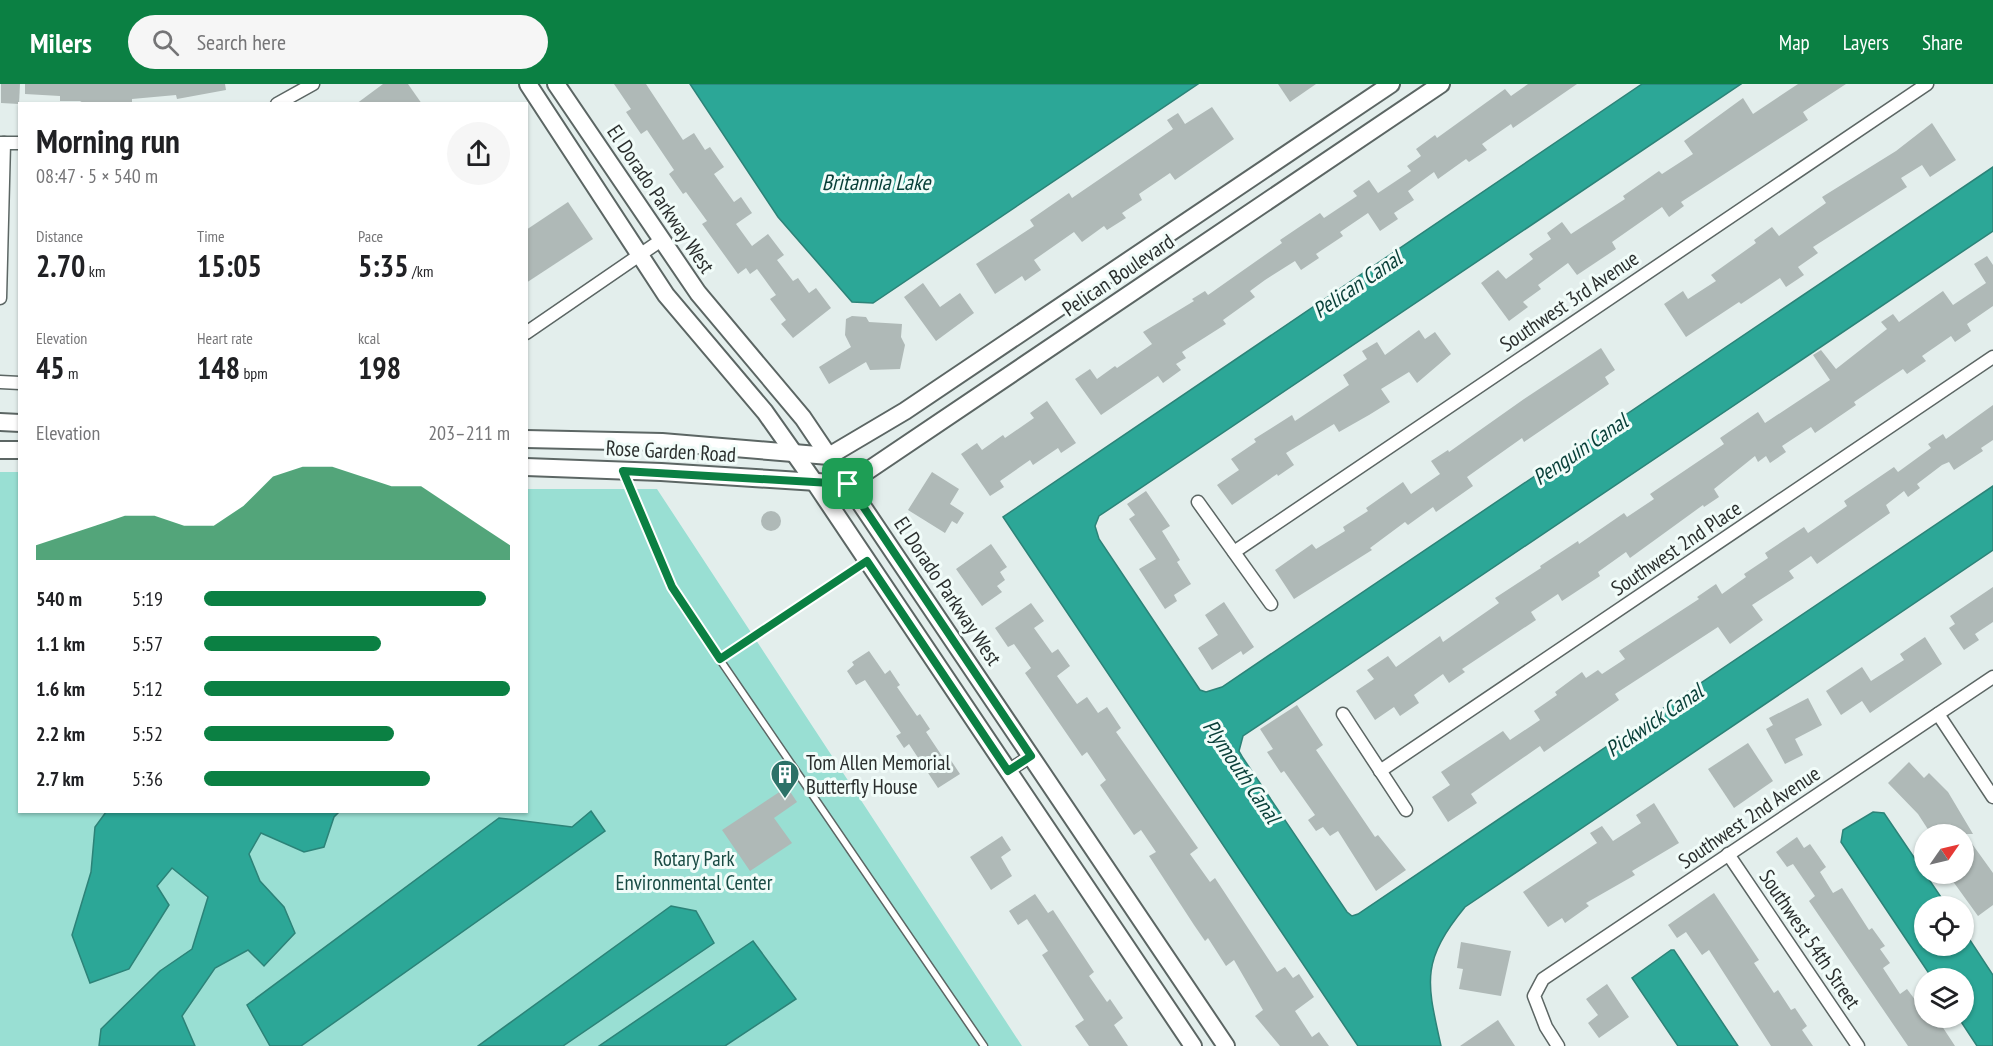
<!DOCTYPE html>
<html lang="en">
<head>
<meta charset="utf-8">
<style>
  :root { --surface:#fff; --page:#f6f6f6; --text:#202124; --muted:#757577; --accent:#0b8043 }
  body { margin:0; font-family:"PT Sans Narrow",sans-serif; background:var(--page); color:var(--text); height:100vh; display:flex; flex-direction:column; font-size:22px; white-space:nowrap }
  * { box-sizing:border-box; margin:0 }
  p { font-size:20px; color:var(--muted) }
  .icon { flex:none; width:33px; height:33px; fill:none; stroke:currentColor; stroke-width:2; stroke-linecap:round; stroke-linejoin:round }
  .map { position:relative; flex:1; overflow:hidden }
  .details { position:absolute; left:18px; top:18px; width:510px; height:711px; display:flex; flex-direction:column; background:var(--surface); border-radius:0px; box-shadow:0 2px 4px #0004 }
  .details>* { flex:none }
  .needle { width:39px; rotate:56deg }
  .tools { position:absolute; left:1914px; top:740px; display:grid; gap:12px }
  .tools a { display:grid; place-items:center; width:60px; height:60px; border-radius:50%; background:var(--surface); box-shadow:0 2px 4px #0004; font-size:30px }
  .pin { position:absolute; display:grid; place-items:center; width:51px; height:51px; color:#fff; margin:-26px; border-radius:12px; box-shadow:0 3px 9px #0006 }
  .round { display:grid; place-items:center; flex:none; width:63px; height:63px; border-radius:32px; background:var(--page) }
  .overview { display:flex; align-items:center; justify-content:space-between; height:102px; padding:0 18px }
  h1 { font-size:33px; font-weight:600; line-height:45px }
  .figures { display:grid; grid-template-columns:repeat(3,1fr); gap:9px; height:102px; padding:6px 18px }
  .figures div { display:grid; align-content:center }
  .figures b { font-size:30px; font-weight:600 }
  .figures small { font-size:16px; font-weight:400 }
  .figures p { font-size:16px }
  .chart { height:168px; padding:12px 18px }
  .chart p { display:flex; justify-content:space-between }
  .chart svg { width:100%; height:108px; margin-top:6px; fill:var(--accent); opacity:.7 }
  ul { padding:0 18px; list-style:none; font-size:20px }
  li { display:grid; grid-template-columns:96px 72px 1fr; align-items:center; height:45px }
  li i { height:15px; border-radius:8px; background:var(--accent) }
  header { display:flex; align-items:center; gap:36px; box-sizing:border-box; height:84px; padding:0 30px; background:var(--accent); color:#fff }
  header strong { font-size:28px }
  nav { display:flex; gap:33px; margin-inline-start:auto; font-size:21px }
  .search { width:420px; height:54px; background:var(--page); display:flex; align-items:center; gap:15px; box-sizing:border-box; padding:0 21px; border-radius:33px; color:var(--muted); font-size:22px }
  .map>svg:first-child { display:block }
  .green { fill:#99dfd3 }
  .water { fill:#2ca797; stroke:#2c8378; stroke-width:1.5 }
  .building { fill:#afb9b7 }
  .lines { fill:none; stroke-linecap:round; stroke-linejoin:round }
  .lane-casing { stroke:#5c6664; stroke-width:9 }
  .street-casing { stroke:#5c6664; stroke-width:15 }
  .secondary-casing { stroke:#5c6664; stroke-width:20 }
  .lane { stroke:#fff; stroke-width:6 }
  .street { stroke:#fff; stroke-width:12 }
  .secondary { stroke:#fff; stroke-width:16 }
  .route-casing { stroke:#fff; stroke-width:12 }
  .route { stroke:#0b8043; stroke-width:8 }
  .labels { text-anchor:middle; dominant-baseline:central; stroke-width:6; stroke-linejoin:round; paint-order:stroke }
  .street-label { font-size:21px; fill:#2b2f2e; stroke:#f1fcf9 }
  .poi-label { font-size:21px; fill:#2b2f2e; stroke:#f1fcf9; text-anchor:start }
  .park-label { font-size:21px; fill:#194b44; stroke:#f1fcf9 }
  .water-label { font-size:22px; font-style:italic; fill:#083f38; stroke:#f1fcf9 }
</style>
</head>
<body>
<header>
<strong>Milers</strong>
<div class="search"><svg class="icon" aria-label="search" viewBox="0 0 24 24"><circle cx="10" cy="10" r="6"/><path d="M15 15l6 6"/></svg>Search here</div>
<nav><a>Map</a><a>Layers</a><a>Share</a></nav>
</header>
<div class="map">
<svg width="1993" height="962" viewBox="0 0 1993 962">
  <rect width="100%" height="100%" fill="#e3eeec"/>
  <!-- green -->
  <polygon class="green" points="0,388 19,388 20,728 526,728 527,405 657,405 1022,962 0,962"/>
  <!-- water -->
  <g class="water">
    <polygon points="690,0 1198,0 873,219 852,218 778,133"/>
    <path d="M1642 0H1741L1099 432 1095 442 1099 455 1200 606 1206 608 1222 603 1993 83V147L1243 652 1239 667 1243 674 1347 828 1352 832 1358 830 1993 402V466L1465 823C1420 878 1427 898 1441 962H1358L1003 433Z"/>
    <polygon points="591,727 605,747 301,962 270,962 247,921 499,734 572,743"/>
    <polygon points="106,728 339,728 334,733 324,763 304,768 261,749 249,770 260,797 284,823 295,849 264,882 248,866 215,884 182,932 195,962 99,962 101,945 160,887 192,865 208,813 172,784 157,802 169,821 129,885 90,899 72,851 91,788 95,743"/>
    <polygon points="1873,728 1884,729 1947,822 1924,822 1924,861 1964,861 1964,847 1993,891 1993,962 1977,962 1958,933 1964,933 1964,894 1932,894 1841,758 1843,746"/>
    <polygon points="671,822 696,827 714,859 563,962 478,962"/>
    <polygon points="753,857 796,915 725,962 599,962"/>
    <polygon points="1671,866 1674,866 1738,962 1678,962 1632,894"/>
  </g>
  <!-- building -->
  <g class="building">
    <polygon points="1,0 20,0 19,20 1,19"/>
    <polygon points="25,0 225,0 226,6 177,15 176,11 132,15 132,20 85,20 80,17 60,17 60,12 25,10"/>
    <polygon points="383,0 408,0 422,20 356,20"/>
    <polygon points="614,0 646,0 683,56 694,49 705,66 710,63 724,83 714,90 734,118 741,113 752,129 736,140 752,162 768,150 784,171 777,176 793,197 798,194 809,209 816,204 831,224 793,254 781,240 786,236 770,215 776,211 757,185 750,190 746,184 738,190 702,140 707,137 686,108 683,110 669,90 674,86 647,46 641,50 626,28 631,25"/>
    <polygon points="1278,0 1316,0 1290,18"/>
    <polygon points="1528,0 1577,0 1513,44 1511,40 1482,60 1487,66 1469,78 1466,75 1438,95 1434,88 1408,107 1414,116 1394,129 1398,135 1380,147 1368,129 1340,148 1343,152 1316,170 1319,174 1301,186 1295,177 1265,196 1250,207 1255,213 1223,236 1226,240 1182,268 1186,274 1176,280 1181,286 1163,299 1158,292 1101,331 1075,295 1090,285 1097,295 1115,282 1117,284 1152,260 1143,248 1194,217 1192,215 1205,207 1208,211 1282,159 1280,156 1320,129 1324,134 1357,112 1353,107 1369,96 1378,109 1411,87 1407,82 1421,72 1416,65 1435,51 1437,54 1505,5 1511,12"/>
    <polygon points="1798,0 1846,0 1803,28 1808,36 1681,118 1684,122 1669,133 1662,123 1612,158 1616,165 1577,191 1568,179 1538,201 1541,205 1523,218 1528,223 1509,237 1481,199 1498,186 1506,195 1533,175 1529,170 1551,155 1547,149 1562,138 1571,150 1625,115 1623,112 1659,87 1662,90 1693,70 1684,57 1743,14 1753,30"/>
    <polygon points="1212,23 1234,55 1175,96 1170,89 1139,110 1142,116 1122,129 1126,134 1107,146 1104,142 1082,158 1074,148 1034,176 1041,186 1025,197 1022,192 995,210 976,180 1034,142 1030,136 1069,109 1072,114 1173,45 1167,36 1178,29 1185,40"/>
    <polygon points="1932,39 1956,76 1930,93 1922,81 1901,94 1907,103 1813,163 1818,169 1798,183 1804,191 1786,203 1780,194 1741,220 1739,218 1686,253 1664,220 1683,207 1688,215 1716,197 1711,191 1756,159 1754,156 1772,143 1779,152 1826,119 1822,113 1896,67"/>
    <polygon points="568,118 593,155 526,199 526,146"/>
    <polygon points="1987,172 1993,181 1993,222 1967,240 1971,247 1955,258 1951,252 1922,272 1926,277 1907,290 1903,285 1882,299 1854,318 1856,321 1815,349 1811,343 1782,362 1786,368 1770,379 1766,372 1758,378 1755,372 1714,405 1719,413 1704,423 1703,421 1630,474 1626,468 1598,488 1600,492 1562,517 1558,510 1531,528 1536,536 1462,585 1465,588 1449,599 1443,590 1414,611 1419,619 1400,632 1394,623 1375,636 1356,607 1374,595 1367,586 1388,572 1396,583 1440,552 1443,558 1499,519 1495,514 1541,484 1540,482 1578,457 1579,460 1624,429 1627,433 1654,415 1650,410 1724,360 1720,354 1758,328 1765,339 1830,296 1813,271 1821,266 1836,285 1887,245 1881,238 1893,230 1899,238 1943,207 1953,221 1986,199 1974,180"/>
    <polygon points="923,199 940,223 960,209 974,229 936,257 904,213"/>
    <polygon points="852,232 866,233 869,238 902,240 901,253 905,261 900,285 870,286 866,278 829,300 819,283 851,263 845,251 846,235"/>
    <polygon points="1419,246 1425,255 1435,248 1451,270 1417,299 1409,288 1381,305 1390,318 1369,331 1339,348 1334,340 1286,369 1294,381 1278,392 1277,390 1232,421 1217,401 1239,386 1231,375 1256,358 1254,355 1292,331 1295,337 1349,301 1343,291 1367,275 1362,267 1377,258 1385,271"/>
    <polygon points="1601,264 1615,286 1605,293 1609,300 1524,358 1522,354 1467,393 1473,402 1436,428 1433,423 1408,441 1405,438 1370,464 1372,466 1294,515 1275,486 1312,460 1316,465 1345,447 1343,443 1368,427 1366,424 1403,398 1411,410 1440,390 1431,377 1448,366 1449,368 1524,315"/>
    <polygon points="1047,317 1076,359 1061,369 1058,364 1033,381 1030,376 1000,397 1004,403 990,412 961,370 977,359 982,366 1003,351 1005,354 1034,334 1030,329"/>
    <polygon points="1993,321 1993,356 1981,364 1983,367 1954,386 1949,378 1942,381 1917,400 1920,404 1908,413 1904,407 1886,421 1890,429 1817,480 1811,472 1789,487 1794,494 1752,521 1763,536 1730,560 1718,543 1615,610 1619,616 1544,668 1540,662 1471,710 1477,719 1448,738 1432,713 1450,701 1441,688 1503,647 1510,656 1540,636 1534,627 1557,611 1555,608 1582,588 1586,594 1598,586 1602,590 1625,575 1619,567 1699,515 1697,513 1716,500 1722,510 1746,493 1744,490 1768,474 1765,469 1804,443 1808,449 1847,422 1844,417 1894,383 1898,388 1931,364 1928,360 1943,350 1946,355"/>
    <polygon points="932,388 959,405 950,420 964,429 957,440 952,437 945,449 908,426"/>
    <polygon points="1146,407 1170,442 1162,447 1180,476 1177,478 1191,500 1174,511 1177,517 1165,525 1139,485 1156,475 1129,435 1135,431 1127,420"/>
    <circle cx="771" cy="437" r="10"/>
    <polygon points="991,460 1007,483 1000,488 1005,496 997,502 1002,508 982,522 956,485"/>
    <polygon points="1993,503 1993,538 1975,550 1979,556 1964,566 1949,544 1955,540 1950,532"/>
    <polygon points="1224,518 1254,563 1243,571 1241,567 1212,586 1198,564 1218,551 1205,531"/>
    <polygon points="1031,519 1044,537 1034,544 1052,569 1058,565 1070,582 1057,592 1077,620 1087,613 1098,629 1107,623 1121,644 1116,648 1198,764 1190,770 1210,798 1215,794 1277,888 1285,883 1293,894 1299,890 1314,913 1295,927 1312,953 1319,948 1329,962 1280,962 1255,932 1263,926 1234,876 1226,882 1208,854 1205,857 1194,841 1149,772 1156,768 1141,746 1134,751 1100,701 1106,696 1087,668 1082,672 1025,589 1031,584 1014,560 1008,563 995,544"/>
    <polygon points="1925,553 1942,580 1870,629 1862,617 1841,631 1826,607 1862,583 1871,597 1904,576 1900,570"/>
    <polygon points="869,567 885,590 890,586 900,601 897,603 917,632 920,630 930,645 926,648 946,678 950,675 960,690 938,704 909,660 904,664 896,652 901,649 865,596 856,601 847,587 854,581 852,578"/>
    <polygon points="1808,614 1822,641 1795,655 1803,671 1785,680 1766,645 1773,641 1769,634"/>
    <polygon points="1297,621 1323,661 1316,666 1375,753 1378,751 1406,786 1376,807 1338,747 1330,752 1323,743 1316,747 1308,736 1315,731 1284,687 1281,689 1267,668 1273,665 1260,645"/>
    <polygon points="1748,659 1773,697 1734,724 1708,685"/>
    <polygon points="1909,678 1924,694 1929,689 1948,708 1973,750 1965,750 1993,789 1993,821 1978,832 1947,789 1964,789 1964,750 1931,750 1918,730 1888,699"/>
    <polygon points="787,703 797,718 774,734 792,759 750,787 722,746"/>
    <polygon points="1654,719 1679,759 1632,787 1635,791 1586,819 1589,822 1565,839 1562,834 1548,843 1523,808 1597,759 1590,749 1602,742 1613,757 1641,739 1636,731"/>
    <polygon points="1002,752 1011,766 1001,773 1012,792 991,806 970,773"/>
    <polygon points="1797,753 1804,764 1810,760 1826,783 1820,788 1833,809 1842,804 1869,846 1872,844 1885,862 1880,865 1890,879 1883,884 1900,910 1907,905 1916,917 1924,912 1924,933 1936,933 1955,962 1908,962 1809,817 1815,812 1793,780 1787,783 1776,768"/>
    <polygon points="1714,809 1759,876 1754,879 1774,909 1778,906 1791,926 1795,924 1807,942 1802,946 1813,962 1771,962 1709,866 1702,871 1686,848 1677,854 1668,841"/>
    <polygon points="1035,810 1048,829 1053,826 1094,888 1089,892 1107,918 1110,915 1123,934 1114,941 1128,962 1089,962 1075,942 1084,936 1042,871 1048,867 1027,835 1018,841 1009,827"/>
    <polygon points="1461,858 1511,867 1501,912 1459,905 1463,885 1457,884"/>
    <polygon points="1607,900 1629,933 1599,954 1588,939 1598,931 1586,915"/>
    <polygon points="1498,936 1515,962 1460,962"/>
  </g>
  <g class="lines">
    <!-- lane casing -->
    <g class="lane-casing">
      <g id="lane">
        <polyline points="625,390 667,492 684,523 984,962"/>
        <polyline points="720,575 866,477"/>
      </g>
    </g>
    <!-- street casing -->
    <g class="street-casing">
      <g id="street">
        <polyline points="277,20 313,0"/>
        <polyline points="0,59 20,59"/>
        <polyline points="0,214 4,59"/>
        <polyline points="526,249 660,157"/>
        <polyline points="0,298 20,299"/>
        <polyline points="1198,418 1271,520"/>
        <polyline points="1234,468 1927,0"/>
        <polyline points="1343,630 1406,726"/>
        <polyline points="1938,630 1993,713"/>
        <polyline points="1008,687 1031,672"/>
        <polyline points="1380,687 1993,273"/>
        <polyline points="1728,770 1858,962"/>
        <polyline points="1558,962 1546,943 1534,912 1543,895 1993,593"/>
      </g>
    </g>
    <!-- secondary casing -->
    <g class="secondary-casing">
      <g id="secondary">
        <polyline points="528,0 666,211 765,328 813,396 1193,962"/>
        <polyline points="556,0 698,209 803,334 1226,962"/>
        <polyline points="0,338 20,339"/>
        <polyline points="526,355 662,358 829,372 905,327 1391,0"/>
        <polyline points="0,366 20,366"/>
        <polyline points="526,383 661,388 848,400 1441,0"/>
      </g>
    </g>
    <!-- lane -->
    <use href="#lane" class="lane"/>
    <!-- street -->
    <use href="#street" class="street"/>
    <!-- secondary -->
    <use href="#secondary" class="secondary"/>
  </g>
  <g class="lines">
    <!-- route casing -->
    <g class="route-casing">
      <polygon id="route" points="623,387 848,400 1031,672 1008,687 867,477 720,575 672,503"/>
    </g>
    <!-- route -->
    <use href="#route" class="route"/>
  </g>
  <!-- icons -->
  <defs>
    <g id="building-pin" transform="scale(1.5)"><path d="M0 17L-7.5 6A9.5 9.5 0 1 1 7.5 6Z" fill="#2c7268" stroke="#f1fcf9"/><path d="M-4-6H4V6H1V3H-1V6H-4ZM-2.5-4.3h1.7v1.8h-1.7ZM.8-4.3h1.7v1.8H.8ZM-2.5-1h1.7V.8h-1.7ZM.8-1h1.7V.8H.8Z" fill="#fff"/></g>
  </defs>
  <g fill-rule="evenodd">
    <use href="#building-pin" x="785" y="690"/>
  </g>
  <g class="labels">
    <!-- street labels -->
    <g class="street-label">
      <text transform="translate(661 115) rotate(56)">El Dorado Parkway West</text>
      <text transform="translate(1118 191) rotate(-34)">Pelican Boulevard</text>
      <text transform="translate(1569 217) rotate(-34)">Southwest 3rd Avenue</text>
      <text transform="translate(671 367) rotate(3)">Rose Garden Road</text>
      <text transform="translate(1676 464) rotate(-34)">Southwest 2nd Place</text>
      <text transform="translate(948 507) rotate(56)">El Dorado Parkway West</text>
      <text transform="translate(1749 733) rotate(-34)">Southwest 2nd Avenue</text>
      <text transform="translate(1810 855) rotate(56)">Southwest 54th Street</text>
    </g>
    <!-- poi labels -->
    <g class="poi-label">
      <text x="806" y="678">Tom Allen Memorial<tspan x="806" dy="24">Butterfly House</tspan></text>
    </g>
    <!-- park labels -->
    <g class="park-label">
      <text x="694" y="774">Rotary Park<tspan x="694" dy="24">Environmental Center</tspan></text>
    </g>
    <!-- water labels -->
    <g class="water-label">
      <text x="876" y="98">Britannia Lake</text>
      <text transform="translate(1357 200) rotate(-34)">Pelican Canal</text>
      <text transform="translate(1580 365) rotate(-34)">Penguin Canal</text>
      <text transform="translate(1654 636) rotate(-34)">Pickwick Canal</text>
      <text transform="translate(1242 687) rotate(56)">Plymouth Canal</text>
    </g>
  </g>
</svg>
<div class="tools">
<a><svg class="needle" viewBox="-14 -14 28 28"><path d="M0-13l5 13h-10z" fill="#e53935"/><path d="M0 13l5-13h-10z" fill="#757577"/></svg></a>
<a><svg class="icon" aria-label="locate" viewBox="0 0 24 24"><circle cx="12" cy="12" r="6"/><path d="M12 2v4M12 18v4M2 12h4M18 12h4"/></svg></a>
<a><svg class="icon" aria-label="layers" viewBox="0 0 24 24"><path d="M12 4l9 5-9 5-9-5zM3 14l9 5 9-5"/></svg></a>
</div>
<div class="pin" style="left:848px;top:400px;background:#1e9e55"><svg class="icon" aria-label="arrive" viewBox="0 0 24 24"><path d="M6 21V4h12l-3 4 3 4H6"/></svg></div>
<section class="details">
<div class="overview"><div><h1>Morning run</h1><p>08:47 · 5 × 540 m</p></div><a class="round"><svg class="icon" aria-label="share" viewBox="0 0 24 24"><path d="M12 15V3M7 8l5-5 5 5M5 13v7h14v-7"/></svg></a></div>
<div class="figures">
<div><p>Distance</p><b>2.70<small> km</small></b></div>
<div><p>Time</p><b>15:05</b></div>
<div><p>Pace</p><b>5:35<small> /km</small></b></div>
</div>
<div class="figures">
<div><p>Elevation</p><b>45<small> m</small></b></div>
<div><p>Heart rate</p><b>148<small> bpm</small></b></div>
<div><p>kcal</p><b>198</b></div>
</div>
<div class="chart"><p><span>Elevation</span>203–211 m</p>
<svg viewBox="0 0 160 44" preserveAspectRatio="none"><path d="M0 44V38L10 34L20 30L30 26L40 26L50 30L60 30L70 22L80 10L90 6L100 6L110 10L120 14L130 14L140 22L150 30L160 38V44z"/></svg>
</div>
<ul>
<li><b>540 m</b>5:19<i style="width:92%"></i></li>
<li><b>1.1 km</b>5:57<i style="width:58%"></i></li>
<li><b>1.6 km</b>5:12<i style="width:100%"></i></li>
<li><b>2.2 km</b>5:52<i style="width:62%"></i></li>
<li><b>2.7 km</b>5:36<i style="width:74%"></i></li>
</ul>
</section>
</div>
</body>
</html>
